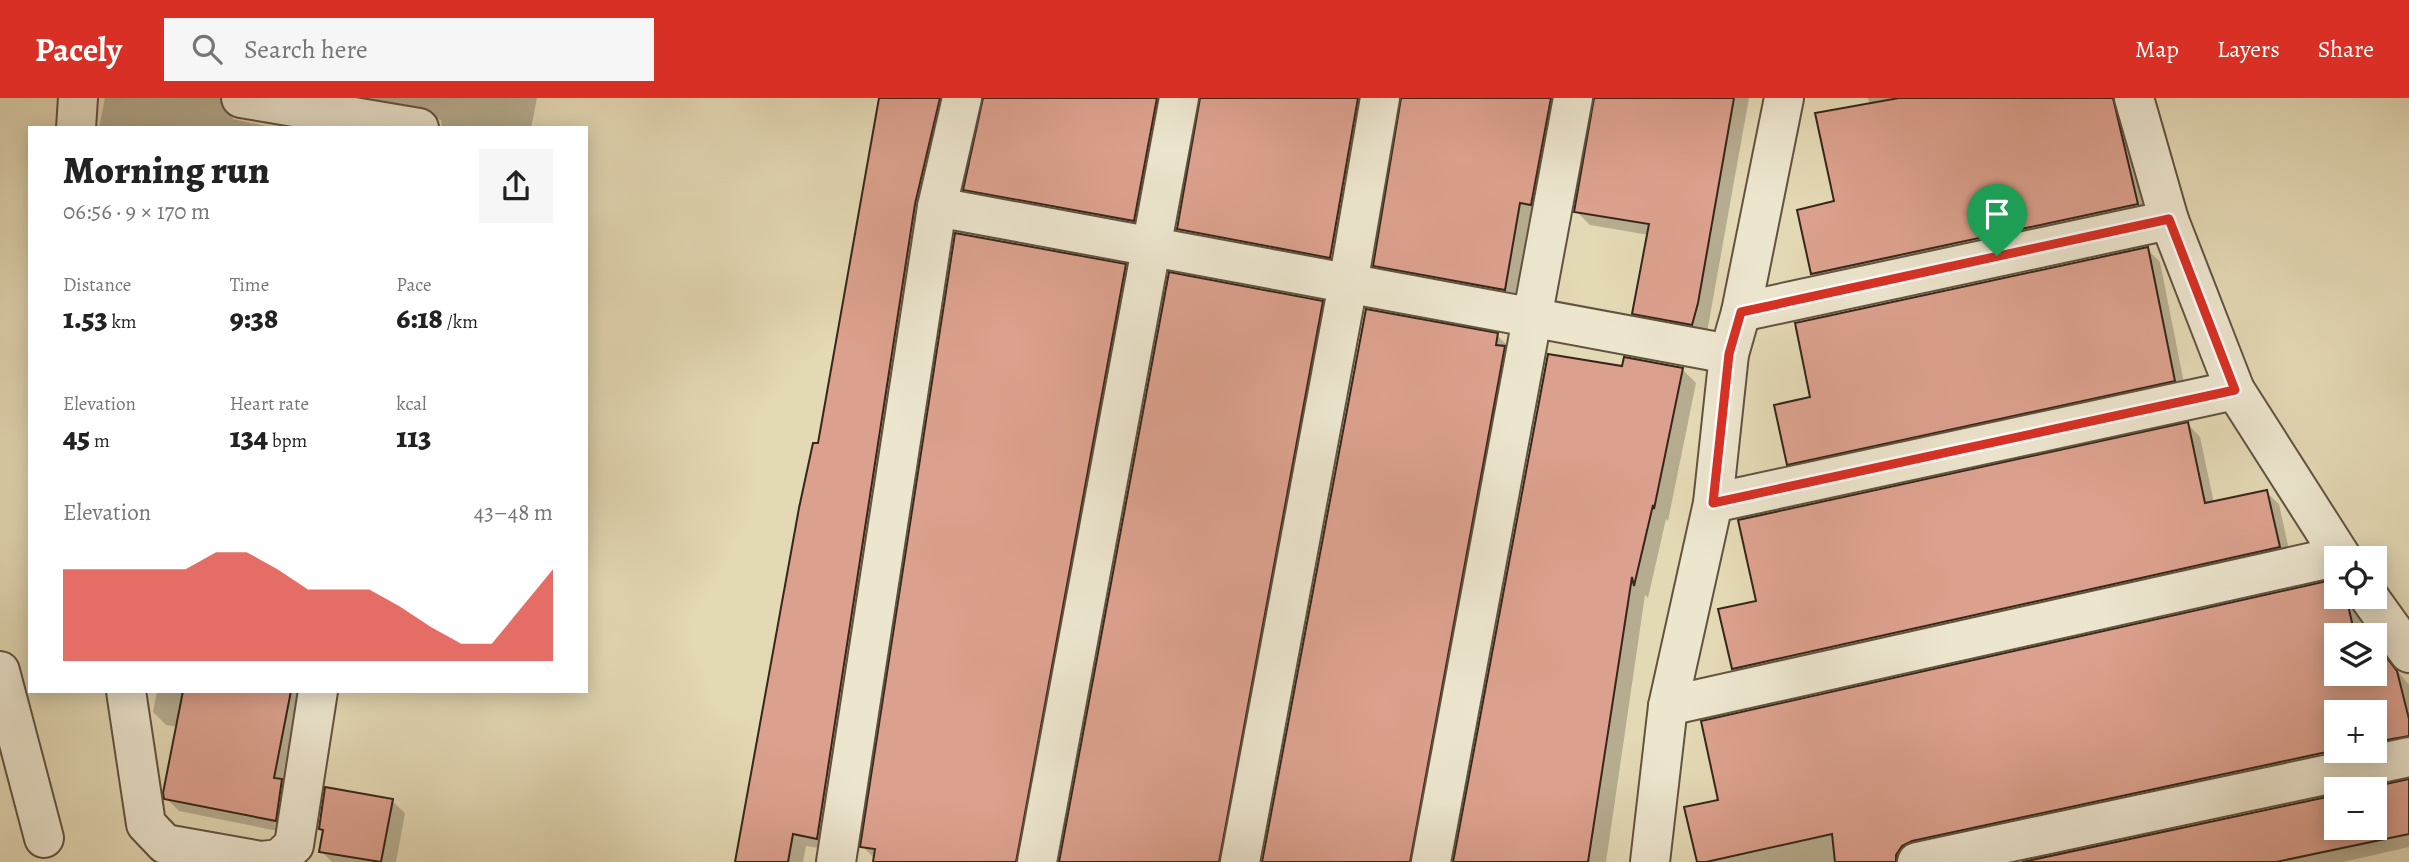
<!DOCTYPE html>
<html lang="en">
<head>
<meta charset="utf-8">
<style>
  :root { --surface:#fff; --page:#f6f6f6; --text:#222; --muted:#767676; --accent:#d93025 }
  body { margin:0; font-family:Alegreya,serif; background:var(--page); color:var(--text); height:100vh; display:flex; flex-direction:column; font-size:26px; white-space:nowrap }
  * { box-sizing:border-box; margin:0 }
  p { font-size:23px; color:var(--muted) }
  .icon { flex:none; width:38px; height:38px; fill:none; stroke:currentColor; stroke-width:2; stroke-linecap:round; stroke-linejoin:round }
  .map { position:relative; flex:1; overflow:hidden }
  .side { position:absolute; left:28px; top:28px; width:560px; height:567px; display:flex; flex-direction:column; background:var(--surface); border-radius:0px; box-shadow:0 4px 18px #0003 }
  .side>* { flex:none }
  .buttons { position:absolute; left:2324px; top:448px; display:grid; gap:14px }
  .buttons a { display:grid; place-items:center; width:63px; height:63px; border-radius:0px; background:var(--surface); box-shadow:0 4px 18px #0003; font-size:35px }
  .pin { position:absolute; display:grid; place-items:center; width:60px; height:60px; color:#fff; margin:-72px -30px; border-radius:50% 50% 50% 0; rotate:-45deg; box-shadow:0 0 7px #0007 }
  .pin .icon { rotate:45deg }
  .round { display:grid; place-items:center; flex:none; width:74px; height:74px; border-radius:0px; background:var(--page) }
  .headline { display:flex; align-items:center; justify-content:space-between; height:119px; padding:0 35px }
  h1 { font-size:38px; font-weight:800; line-height:52px }
  .stats { display:grid; grid-template-columns:repeat(3,1fr); gap:10px; height:119px; padding:7px 35px }
  .stats div { display:grid; align-content:center }
  .stats b { font-size:30px; font-weight:800 }
  .stats small { font-size:19px; font-weight:400 }
  .stats p { font-size:19px }
  .chart { height:196px; padding:14px 35px }
  .chart p { display:flex; justify-content:space-between }
  .chart svg { width:100%; height:126px; margin-top:7px; fill:var(--accent); opacity:.7 }
  header { display:flex; align-items:center; gap:42px; box-sizing:border-box; height:98px; padding:0 35px; background:var(--accent); color:#fff }
  header strong { font-size:33px }
  nav { display:flex; gap:38px; margin-inline-start:auto; font-size:24px }
  .search { width:490px; height:63px; background:var(--page); display:flex; align-items:center; gap:18px; box-sizing:border-box; padding:0 24px; border-radius:0px; color:var(--muted); font-size:26px }
  .map>svg:first-child { display:block }
  .shadow { fill:#0003; fill-rule:evenodd }
  .building { fill:#dca18e; stroke:#372619; stroke-width:2 }
  .lines { fill:none; stroke-linecap:round; stroke-linejoin:round }
  .street-casing { stroke:#625340; stroke-width:42 }
  .street { stroke:#ede6cf; stroke-width:38 }
  .route-casing { stroke:#fff; stroke-width:14 }
  .route { stroke:#d93025; stroke-width:9 }
</style>
</head>
<body>
<header>
<strong>Pacely</strong>
<div class="search"><svg class="icon" aria-label="search" viewBox="0 0 24 24"><circle cx="10" cy="10" r="6"/><path d="M15 15l6 6"/></svg>Search here</div>
<nav><a>Map</a><a>Layers</a><a>Share</a></nav>
</header>
<div class="map">
<svg width="2409" height="764" viewBox="0 0 2409 764">
  <rect width="100%" height="100%" fill="#e4d9b5"/>
  <filter id="stains"><feTurbulence type="fractalNoise" baseFrequency=".00286" numOctaves="4"/><feColorMatrix values="0 0 0 0 .2 0 0 0 0 .09 0 0 0 0 .02 0 0 0 .5 -.17"/></filter>
  <radialGradient id="worn" r=".72"><stop offset=".6" stop-color="#630" stop-opacity="0"/><stop offset="1" stop-color="#630" stop-opacity=".3"/></radialGradient>
  <!-- shadow -->
  <g class="shadow">
    <polygon points="105,0 236,0 231,10 233,21 275,30 99,30"/>
    <polygon points="316,0 537,0 531,30 442,30 441,22 438,21"/>
    <polygon points="881,0 949,0 830,752 806,748 803,764 737,764 819,348"/>
    <polygon points="1010,0 1176,0 1148,136 1005,110 991,96"/>
    <polygon points="1202,0 1377,0 1344,173 1193,145 1179,131"/>
    <polygon points="1403,0 1570,0 1519,205 1389,181 1375,167"/>
    <polygon points="1596,0 1749,0 1706,240 1648,229 1634,215 1649,137 1590,127 1576,113"/>
    <polygon points="1868,0 2122,0 2150,119 1826,188 1813,176 1799,113 1836,105 1870,7"/>
    <polygon points="2147,151 2160,164 2186,295 1801,378 1788,366 1812,301"/>
    <polygon points="1125,168 1139,182 1031,764 875,764 875,761 862,748"/>
    <polygon points="1322,204 1336,218 1234,764 1061,764"/>
    <polygon points="1497,237 1511,251 1425,764 1264,764"/>
    <polygon points="1624,270 1682,271 1696,285 1668,423 1666,421 1648,500 1645,497 1606,764 1455,764"/>
    <polygon points="2188,326 2200,339 2214,405 2266,394 2279,406 2291,461 1746,583 1733,571 1758,505"/>
    <path d="M2336 483V499H2355L2364 537H2336V576H2375V553L2378 552 2391 565 2409 587V651L1912 764H1698L1721 703 1703 624ZM2336 614H2375V653H2336Z"/>
    <polygon points="157,593 305,593 288,735 179,713 166,700 178,629 166,627 153,614"/>
    <polygon points="2409,683 2409,749 2343,764 2030,764 2336,699 2336,730 2375,730 2375,691 2371,691"/>
    <polygon points="392,703 405,715 396,764 332,764 321,753 324,735 320,731"/>
  </g>
  <!-- building -->
  <g class="building">
    <polygon points="879,0 940,0 915,106 817,741 793,736 788,764 735,764 799,410 813,345 818,345"/>
    <polygon points="983,0 1157,0 1134,123 963,92"/>
    <polygon points="1200,0 1358,0 1330,160 1177,131"/>
    <polygon points="1401,0 1551,0 1531,107 1520,105 1505,192 1373,168"/>
    <polygon points="1594,0 1734,0 1698,205 1692,227 1632,216 1649,126 1574,114"/>
    <polygon points="1899,0 2113,0 2138,106 1811,176 1797,112 1834,103 1815,15"/>
    <polygon points="955,135 1126,166 1016,764 873,764 875,751 860,749"/>
    <polygon points="2148,149 2175,283 1787,367 1774,307 1810,299 1795,225"/>
    <polygon points="1169,174 1323,203 1219,764 1059,764"/>
    <polygon points="1366,211 1498,235 1496,247 1505,248 1410,764 1262,764"/>
    <polygon points="1548,256 1622,268 1624,259 1683,270 1654,411 1653,407 1634,488 1632,479 1588,764 1453,764"/>
    <polygon points="2188,324 2205,405 2267,392 2280,449 1732,571 1718,511 1756,503 1738,422"/>
    <polygon points="2336,481 2336,499 2346,499 2355,537 2336,537 2336,576 2375,576 2375,551 2379,550 2397,573 2409,621 2409,638 2375,644 2375,614 2336,614 2336,652 1912,743 1902,748 1896,757 1896,764 1835,764 1832,736 1706,764 1697,764 1684,709 1718,702 1701,623"/>
    <polygon points="183,593 291,593 274,680 282,681 276,723 164,701 163,695"/>
    <polygon points="2409,681 2409,736 2276,764 2022,764 2336,697 2336,730 2375,730 2375,691 2363,691"/>
    <polygon points="325,689 393,701 381,764 319,754 323,732 319,731"/>
  </g>
  <g class="lines">
    <!-- street casing -->
    <g class="street-casing">
      <g id="street">
        <polyline points="241,0 419,30"/>
        <polyline points="2134,0 2169,122 2235,292 2342,460"/>
        <polyline points="76,30 78,0"/>
        <polyline points="937,109 1729,256"/>
        <polyline points="1741,214 2169,122"/>
        <polyline points="1713,405 2235,292"/>
        <polyline points="2369,499 2409,555"/>
        <polyline points="0,573 44,740"/>
        <polyline points="126,593 146,726 165,746 261,763 279,761 294,747 318,593"/>
        <polyline points="1668,608 2340,458"/>
        <polyline points="836,764 937,109 962,0"/>
        <polyline points="1037,764 1179,0"/>
        <polyline points="1240,764 1348,186 1380,0"/>
        <polyline points="1431,764 1573,0"/>
        <polyline points="1650,764 1668,608 1713,405 1729,256 1741,214 1784,0"/>
        <polyline points="1917,764 2409,659"/>
      </g>
    </g>
    <!-- street -->
    <use href="#street" class="street"/>
  </g>
  <g class="lines">
    <!-- route casing -->
    <g class="route-casing">
      <polygon id="route" points="2169,121 2235,292 1713,405 1729,256 1741,214"/>
    </g>
    <!-- route -->
    <use href="#route" class="route"/>
  </g>
  <rect width="100%" height="100%" filter="url(#stains)"/>
  <rect width="100%" height="100%" fill="url(#worn)"/>
</svg>
<div class="buttons">
<a><svg class="icon" aria-label="locate" viewBox="0 0 24 24"><circle cx="12" cy="12" r="6"/><path d="M12 2v4M12 18v4M2 12h4M18 12h4"/></svg></a>
<a><svg class="icon" aria-label="layers" viewBox="0 0 24 24"><path d="M12 4l9 5-9 5-9-5zM3 14l9 5 9-5"/></svg></a>
<a>+</a>
<a>−</a>
</div>
<div class="pin" style="left:1997px;top:158px;background:#1e9e55"><svg class="icon" aria-label="arrive" viewBox="0 0 24 24"><path d="M6 21V4h12l-3 4 3 4H6"/></svg></div>
<section class="side">
<div class="headline"><div><h1>Morning run</h1><p>06:56 · 9 × 170 m</p></div><a class="round"><svg class="icon" aria-label="share" viewBox="0 0 24 24"><path d="M12 15V3M7 8l5-5 5 5M5 13v7h14v-7"/></svg></a></div>
<div class="stats">
<div><p>Distance</p><b>1.53<small> km</small></b></div>
<div><p>Time</p><b>9:38</b></div>
<div><p>Pace</p><b>6:18<small> /km</small></b></div>
</div>
<div class="stats">
<div><p>Elevation</p><b>45<small> m</small></b></div>
<div><p>Heart rate</p><b>134<small> bpm</small></b></div>
<div><p>kcal</p><b>113</b></div>
</div>
<div class="chart"><p><span>Elevation</span>43–48 m</p>
<svg viewBox="0 0 160 44" preserveAspectRatio="none"><path d="M0 44V12L10 12L20 12L30 12L40 12L50 6L60 6L70 12L80 19L90 19L100 19L110 25L120 32L130 38L140 38L150 25L160 12V44z"/></svg>
</div>
</section>
</div>
</body>
</html>
